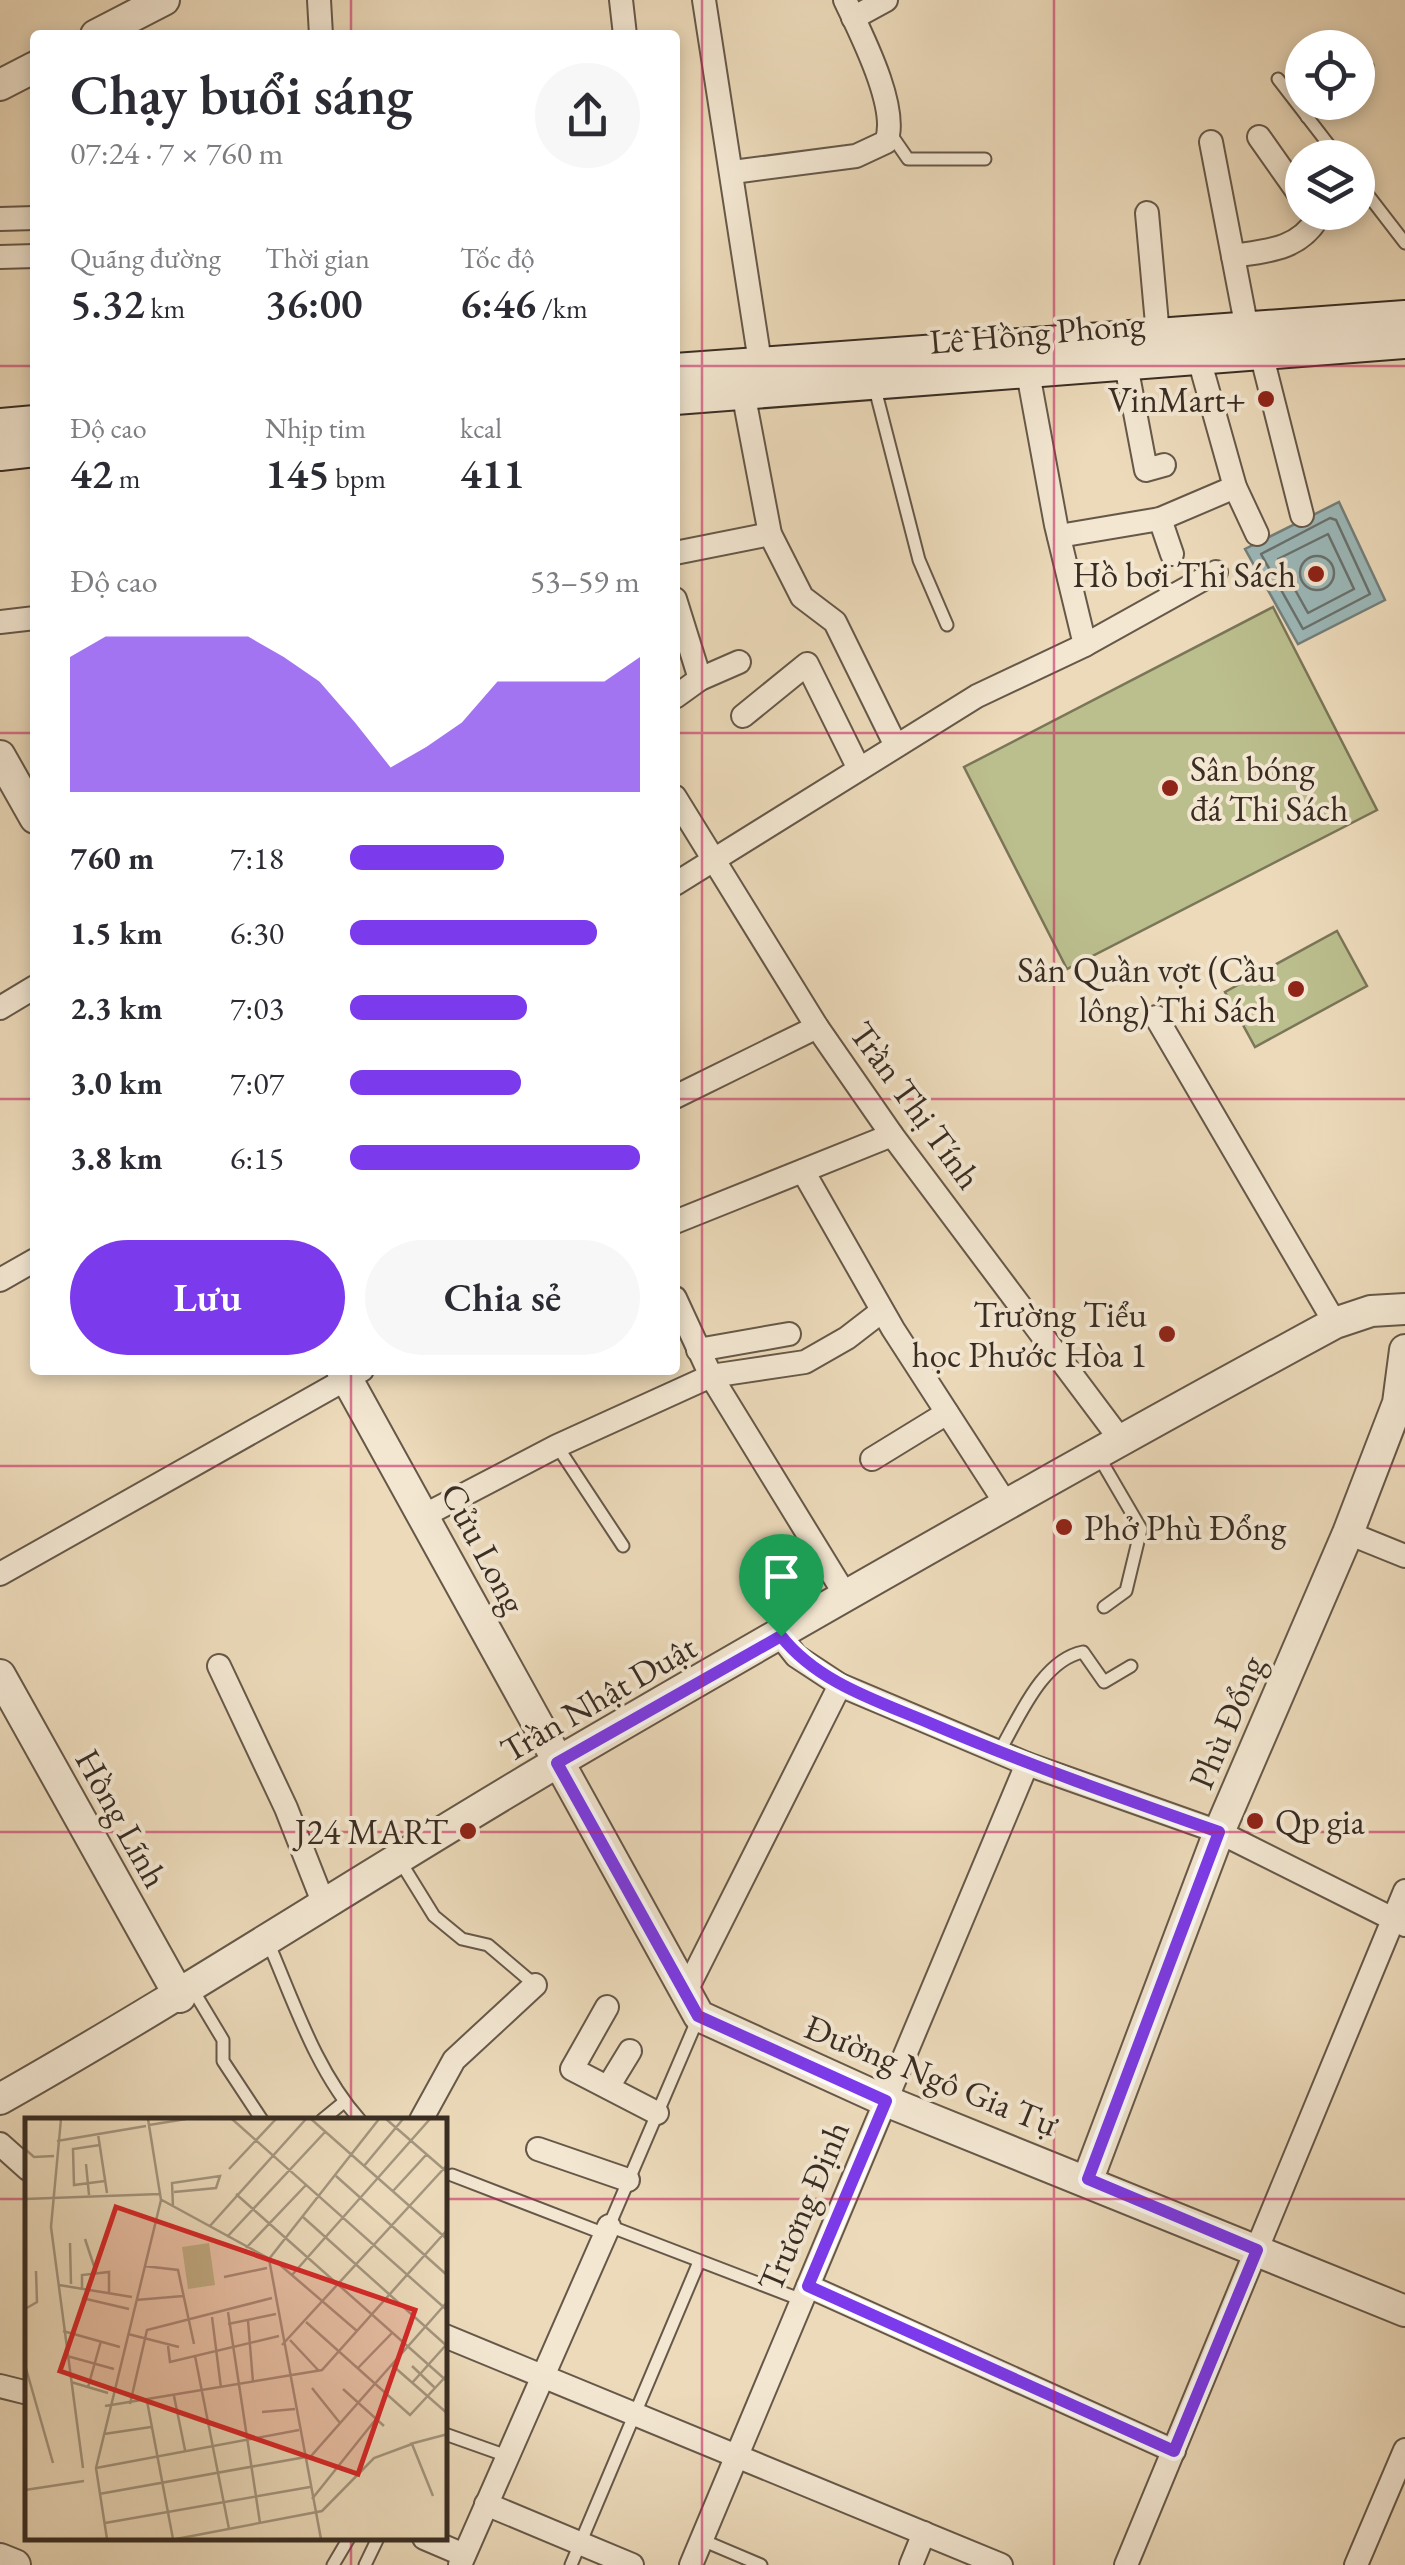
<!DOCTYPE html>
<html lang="vi">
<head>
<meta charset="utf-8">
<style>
  :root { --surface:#fff; --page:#f7f7f7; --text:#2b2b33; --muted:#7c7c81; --accent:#7c3aed }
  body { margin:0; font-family:"EB Garamond",serif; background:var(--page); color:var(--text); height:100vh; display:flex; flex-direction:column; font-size:38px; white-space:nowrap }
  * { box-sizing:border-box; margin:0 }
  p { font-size:32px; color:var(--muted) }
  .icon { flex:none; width:55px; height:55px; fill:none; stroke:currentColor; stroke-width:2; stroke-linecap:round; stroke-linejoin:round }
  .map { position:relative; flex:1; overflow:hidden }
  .details { position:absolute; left:30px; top:30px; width:650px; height:1345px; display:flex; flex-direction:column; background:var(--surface); border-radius:10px; box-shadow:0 5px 15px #0003 }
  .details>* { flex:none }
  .tools { position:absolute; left:1285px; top:30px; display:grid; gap:20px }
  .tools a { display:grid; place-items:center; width:90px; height:90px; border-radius:50%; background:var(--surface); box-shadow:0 5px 15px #0003; font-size:50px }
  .pin { position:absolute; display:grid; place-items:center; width:85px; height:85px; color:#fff; margin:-102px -42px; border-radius:50% 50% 50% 0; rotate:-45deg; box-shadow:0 0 10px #0007 }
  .pin .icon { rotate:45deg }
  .round { display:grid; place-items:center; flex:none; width:105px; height:105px; border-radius:52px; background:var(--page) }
  .overview { display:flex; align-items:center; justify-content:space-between; height:170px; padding:0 40px }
  h1 { font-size:55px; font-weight:600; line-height:75px }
  .metrics { display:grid; grid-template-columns:repeat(3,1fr); gap:15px; height:170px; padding:10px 40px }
  .metrics div { display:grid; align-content:center }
  .metrics b { font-size:42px; font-weight:600 }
  .metrics small { font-size:28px; font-weight:400 }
  .metrics p { font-size:28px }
  .chart { height:280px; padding:20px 40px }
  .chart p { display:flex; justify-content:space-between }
  .chart svg { width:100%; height:180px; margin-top:10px; fill:var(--accent); opacity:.7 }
  .action { display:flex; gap:20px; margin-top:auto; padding:20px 40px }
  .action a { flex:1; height:115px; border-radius:60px; background:var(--accent); color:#fff; font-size:40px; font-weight:600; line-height:115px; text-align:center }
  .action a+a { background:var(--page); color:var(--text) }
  ul { padding:0 40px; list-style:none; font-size:32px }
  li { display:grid; grid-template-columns:160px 120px 1fr; align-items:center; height:75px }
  li i { height:25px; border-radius:12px; background:var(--accent) }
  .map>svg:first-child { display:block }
  .green { fill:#bbbe8d; stroke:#7a7658; stroke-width:2.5 }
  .water { fill:#9cb8b8; stroke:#74807c; stroke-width:2.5 }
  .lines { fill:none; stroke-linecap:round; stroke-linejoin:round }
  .shore { stroke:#6a726e; stroke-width:2.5 }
  .service-casing { stroke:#665849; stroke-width:15 }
  .minor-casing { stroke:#665849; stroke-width:26 }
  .tertiary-casing { stroke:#665849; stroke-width:34 }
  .secondary-casing { stroke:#392d23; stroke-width:36 }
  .service { stroke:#f3e7d2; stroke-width:11 }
  .minor { stroke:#f3e7d2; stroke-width:22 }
  .tertiary { stroke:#f3e7d2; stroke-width:30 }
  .secondary { stroke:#f3e7d2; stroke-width:32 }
  .route-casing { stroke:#fff; stroke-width:20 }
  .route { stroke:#7c3aed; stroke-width:12 }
  .grid { fill:none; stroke:#c2185b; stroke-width:2.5; stroke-opacity:0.55 }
  .poi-dot { fill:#8f2418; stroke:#f3e7d2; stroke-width:4 }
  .labels { text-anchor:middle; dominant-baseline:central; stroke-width:8; stroke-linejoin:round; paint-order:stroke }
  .street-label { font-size:35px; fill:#392d23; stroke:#f3e7d2 }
  .poi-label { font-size:35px; fill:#392d23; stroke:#f3e7d2; text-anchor:end }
  .inset-road { fill:none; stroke:#a4957e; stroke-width:2.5 }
  .view { fill:#d62828; fill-opacity:0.15; stroke:#d62828; stroke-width:5 }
  .inset-edge { fill:none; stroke:#392d23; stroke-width:5 }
</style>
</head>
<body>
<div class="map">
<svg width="1405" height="2565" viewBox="0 0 1405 2565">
  <rect width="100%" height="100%" fill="#ecdaba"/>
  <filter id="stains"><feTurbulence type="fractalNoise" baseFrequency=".002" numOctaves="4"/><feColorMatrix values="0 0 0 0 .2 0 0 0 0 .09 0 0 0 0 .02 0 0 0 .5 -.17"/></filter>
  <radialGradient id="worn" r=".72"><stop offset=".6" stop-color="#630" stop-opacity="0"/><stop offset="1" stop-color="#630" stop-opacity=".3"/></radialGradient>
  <!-- green -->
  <g class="green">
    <polygon points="1273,607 1377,810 1067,969 964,767"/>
    <polygon points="1337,931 1367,986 1255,1047 1225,992"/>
  </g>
  <!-- water -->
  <polygon class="water" points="1339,502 1385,600 1298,644 1245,549"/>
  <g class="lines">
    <!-- shore -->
    <g class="shore">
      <polygon points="1330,518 1336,520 1370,594 1303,629 1261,554"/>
      <polygon points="1328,534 1354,589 1308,613 1278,559"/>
      <circle cx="1317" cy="573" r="17"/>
    </g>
    <!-- service casing -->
    <g class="service-casing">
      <g id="service">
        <polyline points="1358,74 1367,66"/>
        <polyline points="1278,79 1339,158"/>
        <polyline points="1307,117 1324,102"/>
        <polyline points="890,133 908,159 985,159"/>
        <polyline points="1358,182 1405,243"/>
        <polyline points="874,385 919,560 947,625"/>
        <polyline points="557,1446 623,1546"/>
        <polyline points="1099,1457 1141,1529 1126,1591 1104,1607"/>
        <path d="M999 1752C1019 1718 1042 1660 1083 1652L1104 1682 1131 1666"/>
        <polyline points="400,1861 434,1916 462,1939 488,1945 535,1985"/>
        <path d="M268 1942C294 2002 316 2071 360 2120"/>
        <polyline points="193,1990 223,2040 223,2061 262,2120"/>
        <polyline points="699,2016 609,2226 802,2300"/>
        <polyline points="322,2120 344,2102"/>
        <polyline points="452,2175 605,2234"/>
        <polyline points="445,2434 507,2456"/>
        <polyline points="702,2540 761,2565"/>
        <polyline points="333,2565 349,2538"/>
        <polyline points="365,2565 378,2538"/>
        <polyline points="571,2565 699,2262"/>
      </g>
    </g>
    <!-- minor casing -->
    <g class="minor-casing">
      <g id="minor">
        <polyline points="319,0 321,35"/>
        <polyline points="621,0 625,35"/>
        <polyline points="704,0 760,362"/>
        <polyline points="853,18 886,0"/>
        <polyline points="1259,137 1302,198"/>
        <polyline points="1211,142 1247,329"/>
        <path d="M733 172 856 156 886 142C900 109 860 32 845 0"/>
        <polyline points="1147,213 1158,335"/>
        <polyline points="0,219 35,218"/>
        <path d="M1233 256C1266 251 1298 250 1317 219L1313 212"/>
        <polyline points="0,257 35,256"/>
        <polyline points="1261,353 1302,515"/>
        <polyline points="1199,359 1235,487 1257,534"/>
        <polyline points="1126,365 1146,470 1164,465"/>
        <polyline points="743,392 770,534 802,597 835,622 896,746"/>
        <polyline points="1160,519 1172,554"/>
        <polyline points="1059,536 1160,519 1235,487"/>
        <polyline points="675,553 770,534"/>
        <polyline points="675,599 700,679"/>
        <polyline points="0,622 35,618"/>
        <polyline points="1085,645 1216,572"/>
        <polyline points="675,697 700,679 739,662"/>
        <polyline points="743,716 807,664 859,769"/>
        <polyline points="675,797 817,1027 892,1135 1120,1439"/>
        <polyline points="675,884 977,696 1085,645 1056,525 1028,373"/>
        <polyline points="0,1008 35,987"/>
        <polyline points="1156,1017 1335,1323"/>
        <polyline points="675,1097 817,1027"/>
        <polyline points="803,1171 893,1329 1008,1507"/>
        <polyline points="675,1222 892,1135"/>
        <polyline points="0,1280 35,1260"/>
        <polyline points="675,1298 711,1376 846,1596"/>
        <polyline points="698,1350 789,1334"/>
        <polyline points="872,1459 947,1413"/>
        <polyline points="425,1515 557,1446 711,1376 805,1362 847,1338 882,1311"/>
        <polyline points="1348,1533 1405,1556"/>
        <polyline points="0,1574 362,1370"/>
        <polyline points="781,1637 796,1656 840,1685 1027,1764 1219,1832 1405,1925"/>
        <polyline points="219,1666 286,1808 325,1907"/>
        <polyline points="685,1993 840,1685"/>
        <polyline points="607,2007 572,2069 657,2113"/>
        <polyline points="608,2087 630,2051"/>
        <polyline points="421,2120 454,2060 535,1985"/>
        <polyline points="0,2144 28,2169"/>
        <polyline points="538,2149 628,2180"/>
        <polyline points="808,2286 1174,2451"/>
        <polyline points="445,2336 1001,2565"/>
        <polyline points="0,2386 28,2393"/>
        <polyline points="486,2504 632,2565"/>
        <polyline points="424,2538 464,2555"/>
        <polyline points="460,2565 609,2226"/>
        <polyline points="691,2565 1027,1764"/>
        <polyline points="911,2565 924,2533"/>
        <polyline points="1126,2565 1405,1891"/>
        <polyline points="1356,2565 1405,2450"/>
      </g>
    </g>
    <!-- tertiary casing -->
    <g class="tertiary-casing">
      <g id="tertiary">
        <polyline points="96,35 164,0"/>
        <polyline points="0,85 35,67"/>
        <polyline points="0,756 35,818"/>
        <polyline points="342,1370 699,2016 886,2101 1405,2311"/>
        <polyline points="0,1675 180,1997"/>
        <path d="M0 2099C189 1992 371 1872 558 1762 815 1612 1074 1464 1335 1323L1371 1311 1405 1309"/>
        <polyline points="1088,2179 1219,1832 1348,1533 1398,1403 1405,1350"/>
        <polyline points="0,2559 15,2565"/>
      </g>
    </g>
    <!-- secondary casing -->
    <g class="secondary-casing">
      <g id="secondary">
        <polyline points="675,370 1405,317"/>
        <polyline points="675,398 1405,342"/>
        <polyline points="0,425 35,422"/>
        <polyline points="0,454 35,450"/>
      </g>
    </g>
    <!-- service -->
    <use href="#service" class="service"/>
    <!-- minor -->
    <use href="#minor" class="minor"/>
    <!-- tertiary -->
    <use href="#tertiary" class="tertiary"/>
    <!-- secondary -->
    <use href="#secondary" class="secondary"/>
  </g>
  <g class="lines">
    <!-- route casing -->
    <g class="route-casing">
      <path id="route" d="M781 1636C818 1683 878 1701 932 1724 1026 1764 1122 1798 1219 1832L1088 2179 1257 2250 1174 2451 808 2286 886 2101 698 2016 557 1763Z"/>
    </g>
    <!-- route -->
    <use href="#route" class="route"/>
  </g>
  <!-- grid -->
  <path class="grid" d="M351 0V35M702 0V2565M1054 0V2565M0 366H35M675 366H1405M0 733H35M675 733H1405M0 1099H35M675 1099H1405M351 1370V2120M0 1466H1405M0 1832H1405M0 2199H28M445 2199H1405M351 2538V2565"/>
  <!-- markers -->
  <g class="poi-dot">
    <circle cx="1266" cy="399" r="10"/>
    <circle cx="1316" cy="574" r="10"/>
    <circle cx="1170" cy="788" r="10"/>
    <circle cx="1296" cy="989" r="10"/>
    <circle cx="1167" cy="1334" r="10"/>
    <circle cx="1064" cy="1527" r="10"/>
    <circle cx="1255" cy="1821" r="10"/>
    <circle cx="468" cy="1831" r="10"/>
  </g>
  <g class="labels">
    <!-- street labels -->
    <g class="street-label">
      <text transform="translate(1037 332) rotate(-5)">Lê Hồng Phong</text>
      <text transform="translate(916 1105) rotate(54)">Trần Thị Tính</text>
      <text transform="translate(484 1548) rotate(62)">Cửu Long</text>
      <text transform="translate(598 1698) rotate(-30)">Trần Nhật Duật</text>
      <text transform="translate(1226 1722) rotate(-67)">Phù Đổng</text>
      <text transform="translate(122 1818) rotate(61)">Hồng Lĩnh</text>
      <text transform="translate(932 2075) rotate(22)">Đường Ngô Gia Tự</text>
      <text transform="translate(803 2206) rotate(-67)">Trương Định</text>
    </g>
    <!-- poi labels -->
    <g class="poi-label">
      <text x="1246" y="399">VinMart+</text>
      <text x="1296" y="574">Hồ bơi Thi Sách</text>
      <text x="1190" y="768" text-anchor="start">Sân bóng<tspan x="1190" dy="40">đá Thi Sách</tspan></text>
      <text x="1276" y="969">Sân Quần vợt (Cầu<tspan x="1276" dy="40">lông) Thi Sách</tspan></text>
      <text x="1147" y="1314">Trường Tiểu<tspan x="1147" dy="40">học Phước Hòa 1</tspan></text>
      <text x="1084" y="1527" text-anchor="start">Phở Phù Đổng</text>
      <text x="1275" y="1821" text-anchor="start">Qp gia</text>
      <text x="448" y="1831">J24 MART</text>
    </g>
  </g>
  <!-- overview -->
  <g transform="translate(25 2118)">
    <rect width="422" height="422" fill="#ecdaba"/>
    <path d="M184 125 190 167 163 171 157 129Z" fill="#bbbe8d"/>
    <path class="inset-road" d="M36 1 26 109 58 350M207 1 423 193M286 1 423 122M361 1 423 55M124 7 161 1M73 16 82 75M32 23 121 8M75 27 48 31 49 67 80 63M0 31 9 39 29 38M61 46 64 77M339 48 378 1M204 51 251 1M311 58 423 158M368 73 401 37M211 76 423 264M0 81 135 76M135 81 254 146 332 213M148 89 147 65 195 58 191 70 149 74M278 99 423 229M184 109 281 1M202 119 300 14M60 121 71 154M45 125 46 166M221 130 281 67M244 141 296 421M244 141 354 1M119 148 153 152 169 226M267 157 405 1M199 159 242 150M34 167 107 179M57 170V157L84 154V174M57 180 104 191M111 182 158 178M0 191 12 184 11 153M203 194 235 405M187 199 196 270M223 203 228 264M281 204 385 297 423 256M203 206 251 196M38 213 95 229M103 216 154 229M265 222 294 253M257 227 423 46M143 228 145 244 254 218M42 238 89 251M170 238 204 411M0 247 28 345M367 247 423 296M387 248 410 270M333 250 367 215M46 264 83 275M387 265 421 227M63 269 76 223M287 270 315 305M318 271 359 308M149 278 160 332M122 283 148 421M105 286 122 212 247 180M80 288 297 252 423 111M237 294 270 291M79 316 126 309M385 326 423 316M387 326 408 378M71 350 274 312M0 372 59 363M74 376 286 338 423 183M287 381 351 301M80 405 285 369M82 421 71 350 136 82 123 1M151 421 297 393 349 340 387 326"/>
    <path class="view" d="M91 89 390 192 333 356 35 253Z"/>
    <rect width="422" height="422" class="inset-edge"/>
  </g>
  <rect width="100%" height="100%" filter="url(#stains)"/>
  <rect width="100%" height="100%" fill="url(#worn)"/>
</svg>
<div class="tools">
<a><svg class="icon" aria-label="locate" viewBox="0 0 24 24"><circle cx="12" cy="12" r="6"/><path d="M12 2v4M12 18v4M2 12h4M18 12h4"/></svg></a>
<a><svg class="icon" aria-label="layers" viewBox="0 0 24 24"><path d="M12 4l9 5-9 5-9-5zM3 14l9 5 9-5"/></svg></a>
</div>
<div class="pin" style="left:781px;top:1636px;background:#1e9e55"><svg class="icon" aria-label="arrive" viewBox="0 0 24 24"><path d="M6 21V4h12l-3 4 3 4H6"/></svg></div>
<section class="details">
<div class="overview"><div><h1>Chạy buổi sáng</h1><p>07:24 · 7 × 760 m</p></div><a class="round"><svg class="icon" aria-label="share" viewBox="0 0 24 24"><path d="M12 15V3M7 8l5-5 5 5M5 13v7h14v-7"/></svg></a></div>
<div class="metrics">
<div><p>Quãng đường</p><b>5.32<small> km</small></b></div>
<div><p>Thời gian</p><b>36:00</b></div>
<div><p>Tốc độ</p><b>6:46<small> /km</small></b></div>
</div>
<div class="metrics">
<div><p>Độ cao</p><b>42<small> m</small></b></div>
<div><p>Nhịp tim</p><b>145<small> bpm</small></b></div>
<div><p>kcal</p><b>411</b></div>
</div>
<div class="chart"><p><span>Độ cao</span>53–59 m</p>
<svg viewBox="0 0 160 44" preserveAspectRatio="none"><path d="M0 44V11L10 6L20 6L30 6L40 6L50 6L60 11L70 17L80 27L90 38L100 33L110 27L120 17L130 17L140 17L150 17L160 11V44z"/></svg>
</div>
<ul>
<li><b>760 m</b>7:18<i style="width:53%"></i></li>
<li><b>1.5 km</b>6:30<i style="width:85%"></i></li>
<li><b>2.3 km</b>7:03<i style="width:61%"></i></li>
<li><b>3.0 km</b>7:07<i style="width:59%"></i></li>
<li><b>3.8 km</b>6:15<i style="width:100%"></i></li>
</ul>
<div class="action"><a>Lưu</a><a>Chia sẻ</a></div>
</section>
</div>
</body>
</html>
